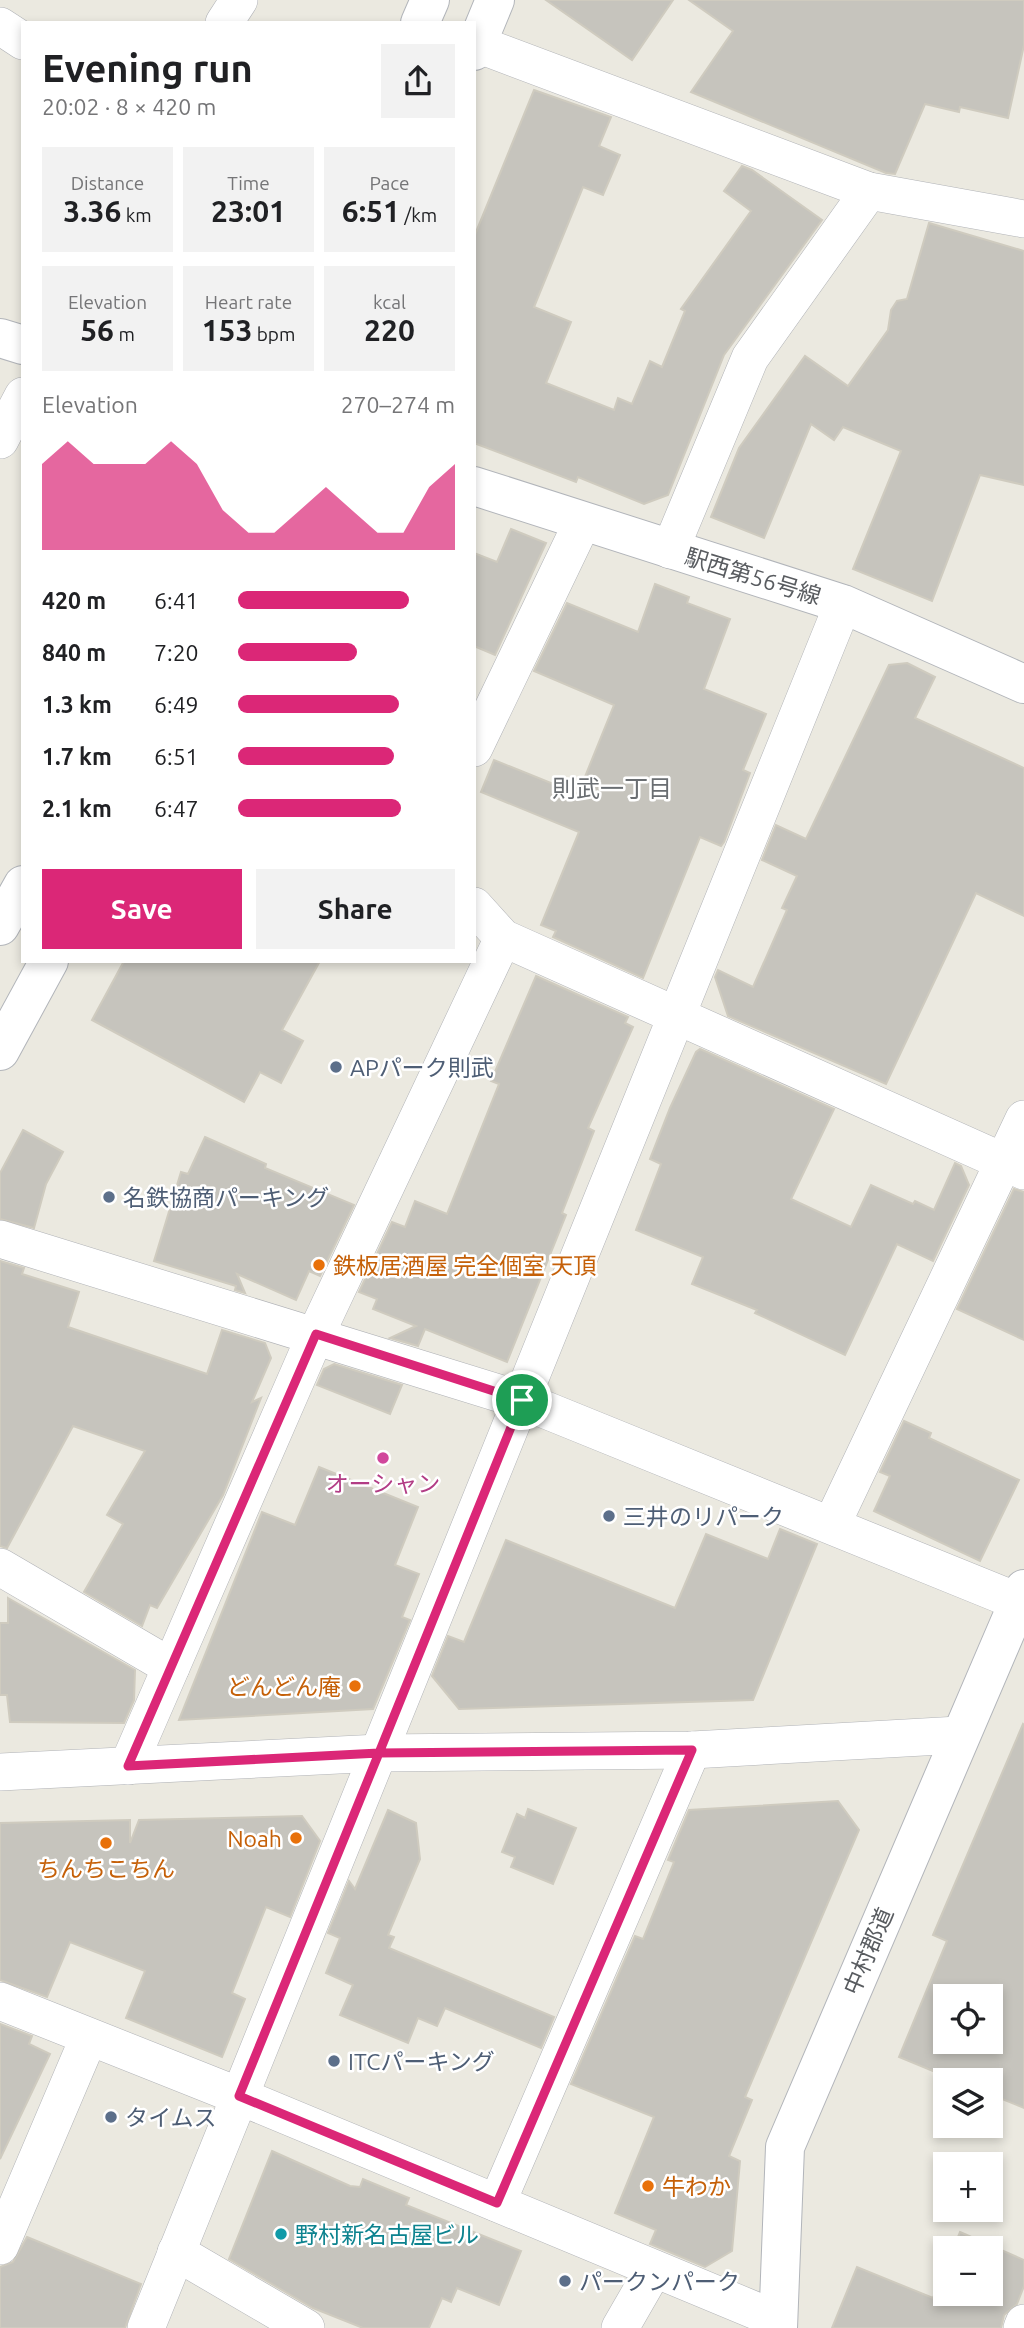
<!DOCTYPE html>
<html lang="en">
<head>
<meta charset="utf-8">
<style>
  :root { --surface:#fff; --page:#f2f2f2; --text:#202124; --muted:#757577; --accent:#db2777 }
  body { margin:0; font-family:Ubuntu,"Noto Sans JP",sans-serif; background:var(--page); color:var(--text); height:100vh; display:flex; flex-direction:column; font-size:26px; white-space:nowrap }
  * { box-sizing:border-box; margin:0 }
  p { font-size:23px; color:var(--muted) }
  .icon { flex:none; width:38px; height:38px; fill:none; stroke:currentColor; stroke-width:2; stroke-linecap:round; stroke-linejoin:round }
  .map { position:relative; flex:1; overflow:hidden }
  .sheet { position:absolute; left:21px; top:21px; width:455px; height:942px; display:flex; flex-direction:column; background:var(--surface); border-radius:0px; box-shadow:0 4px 10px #0003 }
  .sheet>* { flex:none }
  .buttons { position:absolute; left:933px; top:1984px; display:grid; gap:14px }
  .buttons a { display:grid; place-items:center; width:70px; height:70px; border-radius:0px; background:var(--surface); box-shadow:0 4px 10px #0003; font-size:35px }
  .pin { position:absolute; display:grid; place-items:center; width:60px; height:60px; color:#fff; margin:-30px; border:4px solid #fff; border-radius:50%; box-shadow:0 2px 7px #0007 }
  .round { display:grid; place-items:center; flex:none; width:74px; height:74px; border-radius:0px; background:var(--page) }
  .summary { display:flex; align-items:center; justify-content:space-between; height:119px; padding:0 21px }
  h1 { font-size:38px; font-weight:700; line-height:52px }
  .figures { display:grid; grid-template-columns:repeat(3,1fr); gap:10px; height:119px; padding:7px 21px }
  .figures div { display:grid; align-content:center; border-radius:0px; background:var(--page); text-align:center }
  .figures b { font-size:30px; font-weight:700 }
  .figures small { font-size:19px; font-weight:400 }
  .figures p { font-size:19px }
  .chart { height:196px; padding:14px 21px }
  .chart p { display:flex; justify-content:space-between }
  .chart svg { width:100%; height:126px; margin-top:7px; fill:var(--accent); opacity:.7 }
  .cta { display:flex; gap:14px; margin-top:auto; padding:14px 21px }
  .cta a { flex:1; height:80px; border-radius:0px; background:var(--accent); color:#fff; font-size:28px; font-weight:700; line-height:80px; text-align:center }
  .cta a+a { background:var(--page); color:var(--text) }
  ul { padding:0 21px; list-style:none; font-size:23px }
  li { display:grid; grid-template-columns:112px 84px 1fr; align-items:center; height:52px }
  li i { height:18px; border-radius:9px; background:var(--accent) }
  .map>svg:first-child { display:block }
  .building { fill:#c6c4bd; stroke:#cfcbbf; stroke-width:2; fill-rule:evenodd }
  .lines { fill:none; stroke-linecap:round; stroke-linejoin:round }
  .street-casing { stroke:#b1b3b7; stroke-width:38 }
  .secondary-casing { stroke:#b2b5ba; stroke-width:40 }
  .street { stroke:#fff; stroke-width:37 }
  .secondary { stroke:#fff; stroke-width:38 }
  .route-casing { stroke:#fff; stroke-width:14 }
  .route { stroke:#db2777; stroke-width:9 }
  .service-dot { fill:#5c6f8a; stroke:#fff; stroke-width:2.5 }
  .food-dot { fill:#e8710a; stroke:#fff; stroke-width:2.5 }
  .hotel-dot { fill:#d1479c; stroke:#fff; stroke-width:2.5 }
  .culture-dot { fill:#0f9aa8; stroke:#fff; stroke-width:2.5 }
  .labels { text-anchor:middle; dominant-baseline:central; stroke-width:5; stroke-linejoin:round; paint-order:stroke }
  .street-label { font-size:23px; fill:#595c60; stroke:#fff }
  .service-label { font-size:23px; fill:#4e5e75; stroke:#fff; text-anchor:start }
  .food-label { font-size:23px; fill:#c56008; stroke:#fff; text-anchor:start }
  .hotel-label { font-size:23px; fill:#b23c85; stroke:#fff }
  .culture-label { font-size:23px; fill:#0d838f; stroke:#fff; text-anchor:start }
  .neighbourhood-label { font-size:24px; fill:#6a6e72; stroke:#fff }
</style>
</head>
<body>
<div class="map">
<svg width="1024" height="2328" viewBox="0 0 1024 2328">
  <rect width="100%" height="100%" fill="#ebe9e0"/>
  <!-- building -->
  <g class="building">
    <polygon points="546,0 673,0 632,60"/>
    <polygon points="689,0 1024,0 1024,45 1008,118 960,107 959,112 925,104 895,174 886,173 691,92 733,31"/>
    <polygon points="534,90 611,117 599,146 620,155 603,195 583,187 534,307 571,322 546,383 614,410 618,398 632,404 650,361 662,367 685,311 681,309 751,211 724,191 742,166 752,170 822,220 724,355 668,495 644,504 578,477 576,482 474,443 474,237"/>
    <polygon points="929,223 1024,251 1024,485 980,475 932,601 853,569 901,451 843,427 834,440 811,424 764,538 711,517 739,448 805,356 848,386 888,330 891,310 897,301 907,299"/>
    <polygon points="511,529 546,543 495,655 474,646 474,553 497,562"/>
    <polygon points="655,584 689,597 687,603 730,619 704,689 766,714 743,770 750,773 724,842 721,846 700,837 643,978 553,937 556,931 541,925 579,832 481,792 494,760 578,794 614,705 534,671 567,603 638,632"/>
    <polygon points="907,663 935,677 915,718 1024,768 1024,916 976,893 886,1084 728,1016 715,977 718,970 753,987 787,910 782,908 797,876 762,860 776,825 806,839 889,665"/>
    <polygon points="124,961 320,961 282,1030 303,1041 281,1083 260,1072 244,1102 92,1020"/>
    <polygon points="536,976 628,1017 625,1023 633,1027 588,1128 594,1131 562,1213 566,1215 507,1362 425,1329 418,1346 390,1338 416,1326 373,1309 377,1299 359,1292 392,1222 405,1227 415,1201 447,1214 499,1084 491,1081"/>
    <polygon points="700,1049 834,1109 791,1199 851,1227 871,1185 913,1204 915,1201 934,1210 955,1163 961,1166 969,1185 933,1261 897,1244 845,1355 755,1313 757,1310 692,1284 703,1257 636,1230 661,1164 650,1159 670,1108 696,1052"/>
    <polygon points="23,1130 63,1152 46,1184 34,1228 0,1219 0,1173"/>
    <polygon points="205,1137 266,1164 265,1168 354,1205 320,1276 309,1271 296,1300 237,1274 245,1293 235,1290 236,1286 154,1261 181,1172 188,1174"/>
    <polygon points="1014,1189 1024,1192 1024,1340 957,1309"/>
    <polygon points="0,1261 24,1268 22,1274 79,1292 68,1327 207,1374 222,1330 265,1343 271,1358 252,1402 261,1398 223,1495 157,1608 150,1605 142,1626 84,1592 123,1524 107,1515 145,1451 73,1426 7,1548 0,1546"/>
    <polygon points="334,1364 402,1385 390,1414 317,1385 324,1369"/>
    <polygon points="904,1421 931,1433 929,1438 1019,1480 980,1561 874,1511 890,1476 880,1472"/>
    <polygon points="319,1467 418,1507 395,1565 419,1574 402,1617 410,1620 373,1709 179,1720 262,1512 295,1525"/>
    <polygon points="780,1529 817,1544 753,1700 459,1709 432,1676 448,1636 464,1642 506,1540 675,1608 706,1534 768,1559"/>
    <polygon points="8,1598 135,1670 134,1700 124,1723 10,1722 7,1695 0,1695 0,1623 8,1623"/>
    <path d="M1023 1724 1024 1725V2108L990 2094V2081H957L899 2057 947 1941 933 1935ZM945 1997H990V2042H945Z"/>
    <polygon points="838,1801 859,1830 745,2097 752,2100 729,2156 740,2161 732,2251 705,2267 650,2244 656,2230 615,2213 654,2117 571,2084 635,1936 643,1939 674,1862 668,1860 689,1810"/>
    <polygon points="528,1809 576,1828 553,1884 511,1867 515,1857 502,1852 517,1814 525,1818"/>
    <polygon points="388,1810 416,1823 420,1859 388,1935 394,1937 389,1948 554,2017 541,2048 445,2008 437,2026 418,2018 408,2043 340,2015 353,1985 326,1973 340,1938 328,1933 349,1881 355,1889"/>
    <polygon points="302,1816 320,1841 290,1917 266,1907 232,1993 245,1999 222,2057 126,2018 145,1971 70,1942 47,1997 0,1980 0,1823 130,1820 130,1843 139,1820"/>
    <polygon points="0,2024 32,2036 29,2044 50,2054 0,2159"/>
    <polygon points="272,2151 350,2186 360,2187 363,2179 409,2198 406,2205 521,2251 499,2305 457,2288 451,2302 442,2298 429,2328 363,2328 313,2308 229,2259"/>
    <polygon points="960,2232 1024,2260 1024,2286 1017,2304 1004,2315 1001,2328 832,2328 857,2267 933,2298 945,2269 945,2294 990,2294 990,2249 953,2249"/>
    <polygon points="27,2237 141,2284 125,2328 0,2328 0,2267 13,2262"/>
  </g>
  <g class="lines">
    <!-- street casing -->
    <g class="street-casing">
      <g id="street">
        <polyline points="224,23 239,0"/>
        <polyline points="0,26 23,41"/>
        <polyline points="477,44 869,191 1024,219"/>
        <polyline points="0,440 23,396"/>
        <polyline points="670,550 750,358 869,191"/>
        <polyline points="474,748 582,523"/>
        <polyline points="474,906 503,938 1024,1171"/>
        <polyline points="0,1239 521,1400 1024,1604"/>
        <polyline points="832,1524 1024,1119"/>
        <polyline points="0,1567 171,1667"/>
        <polyline points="128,1766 316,1334 503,938"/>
        <polyline points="0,1772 379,1753 692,1750 959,1735"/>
        <polyline points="0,2001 239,2096 778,2320"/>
        <polyline points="497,2203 692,1750"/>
        <polyline points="0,2246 89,2037"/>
        <polyline points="176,2252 306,2328"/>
        <polyline points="146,2328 843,604"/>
        <polyline points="620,2328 654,2269"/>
        <polyline points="1022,2328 1024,2323"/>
      </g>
    </g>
    <!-- secondary casing -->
    <g class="secondary-casing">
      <g id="secondary">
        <polyline points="420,23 430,0"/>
        <polyline points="474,51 495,0"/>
        <polyline points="0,338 23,345"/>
        <polyline points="474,486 843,604 1024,684"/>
        <polyline points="0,926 23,885"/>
        <polyline points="0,1051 49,961"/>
        <polyline points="778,2328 785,2147 1024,1589"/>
      </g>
    </g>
    <!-- street -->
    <use href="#street" class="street"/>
    <!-- secondary -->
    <use href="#secondary" class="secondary"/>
  </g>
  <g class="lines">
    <!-- route casing -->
    <g class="route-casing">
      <polyline id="route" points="522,1400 316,1334 128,1766 379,1753 239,2096 497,2203 692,1750 379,1753 522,1400"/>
    </g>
    <!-- route -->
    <use href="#route" class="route"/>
  </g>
  <!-- markers -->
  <g class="service-dot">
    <circle cx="336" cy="1067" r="7"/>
    <circle cx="109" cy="1197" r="7"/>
    <circle cx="609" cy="1516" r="7"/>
    <circle cx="334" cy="2061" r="7"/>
    <circle cx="111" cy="2117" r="7"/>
    <circle cx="565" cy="2281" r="7"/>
  </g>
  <g class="food-dot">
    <circle cx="319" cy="1265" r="7"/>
    <circle cx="355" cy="1686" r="7"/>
    <circle cx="296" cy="1838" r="7"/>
    <circle cx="106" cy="1843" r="7"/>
    <circle cx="648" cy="2186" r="7"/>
  </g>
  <circle class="hotel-dot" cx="383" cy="1458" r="7"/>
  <circle class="culture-dot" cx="281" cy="2234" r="7"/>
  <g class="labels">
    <!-- street labels -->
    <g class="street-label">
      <text transform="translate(753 576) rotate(17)">駅西第56号線</text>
      <text transform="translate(868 1951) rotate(-67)">中村郡道</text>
    </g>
    <!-- service labels -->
    <g class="service-label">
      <text x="350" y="1067">APパーク則武</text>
      <text x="123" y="1197">名鉄協商パーキング</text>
      <text x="623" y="1516">三井のリパーク</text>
      <text x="348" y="2061">ITCパーキング</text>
      <text x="125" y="2117">タイムス</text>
      <text x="579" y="2281">パークンパーク</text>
    </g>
    <!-- food labels -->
    <g class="food-label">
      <text x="333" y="1265">鉄板居酒屋 完全個室 天頂</text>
      <text x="341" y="1686" text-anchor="end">どんどん庵</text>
      <text x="282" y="1838" text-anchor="end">Noah</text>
      <text x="106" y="1868" text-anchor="middle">ちんちこちん</text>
      <text x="662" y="2186">牛わか</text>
    </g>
    <!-- hotel labels -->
    <g class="hotel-label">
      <text x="383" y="1483">オーシャン</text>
    </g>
    <!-- culture labels -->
    <g class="culture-label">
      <text x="295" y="2234">野村新名古屋ビル</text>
    </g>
    <!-- neighbourhood labels -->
    <g class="neighbourhood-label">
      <text x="612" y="788">則武一丁目</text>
    </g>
  </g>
</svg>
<div class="buttons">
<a><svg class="icon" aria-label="locate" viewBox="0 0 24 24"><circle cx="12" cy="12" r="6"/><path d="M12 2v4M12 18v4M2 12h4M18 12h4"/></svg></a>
<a><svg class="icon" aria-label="layers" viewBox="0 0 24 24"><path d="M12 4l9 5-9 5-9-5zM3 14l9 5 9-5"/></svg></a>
<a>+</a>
<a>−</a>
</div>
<div class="pin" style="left:522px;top:1400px;background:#1e9e55"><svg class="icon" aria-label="arrive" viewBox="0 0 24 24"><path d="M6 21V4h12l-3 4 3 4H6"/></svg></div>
<section class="sheet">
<div class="summary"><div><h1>Evening run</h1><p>20:02 · 8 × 420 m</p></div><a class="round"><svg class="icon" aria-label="share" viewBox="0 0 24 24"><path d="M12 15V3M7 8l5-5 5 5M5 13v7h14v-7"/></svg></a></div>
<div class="figures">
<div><p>Distance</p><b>3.36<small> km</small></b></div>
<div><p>Time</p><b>23:01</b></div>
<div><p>Pace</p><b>6:51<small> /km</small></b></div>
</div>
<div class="figures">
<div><p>Elevation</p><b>56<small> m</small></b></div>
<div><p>Heart rate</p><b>153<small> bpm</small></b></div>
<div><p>kcal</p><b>220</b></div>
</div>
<div class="chart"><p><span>Elevation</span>270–274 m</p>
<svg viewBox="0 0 160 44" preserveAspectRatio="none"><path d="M0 44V14L10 6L20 14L30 14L40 14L50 6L60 14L70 30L80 38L90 38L100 30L110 22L120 30L130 38L140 38L150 22L160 14V44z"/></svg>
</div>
<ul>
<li><b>420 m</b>6:41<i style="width:79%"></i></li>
<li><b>840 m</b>7:20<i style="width:55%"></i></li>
<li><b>1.3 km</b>6:49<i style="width:74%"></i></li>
<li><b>1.7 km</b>6:51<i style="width:72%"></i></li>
<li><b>2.1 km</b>6:47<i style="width:75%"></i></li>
</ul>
<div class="cta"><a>Save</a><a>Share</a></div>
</section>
</div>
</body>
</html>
